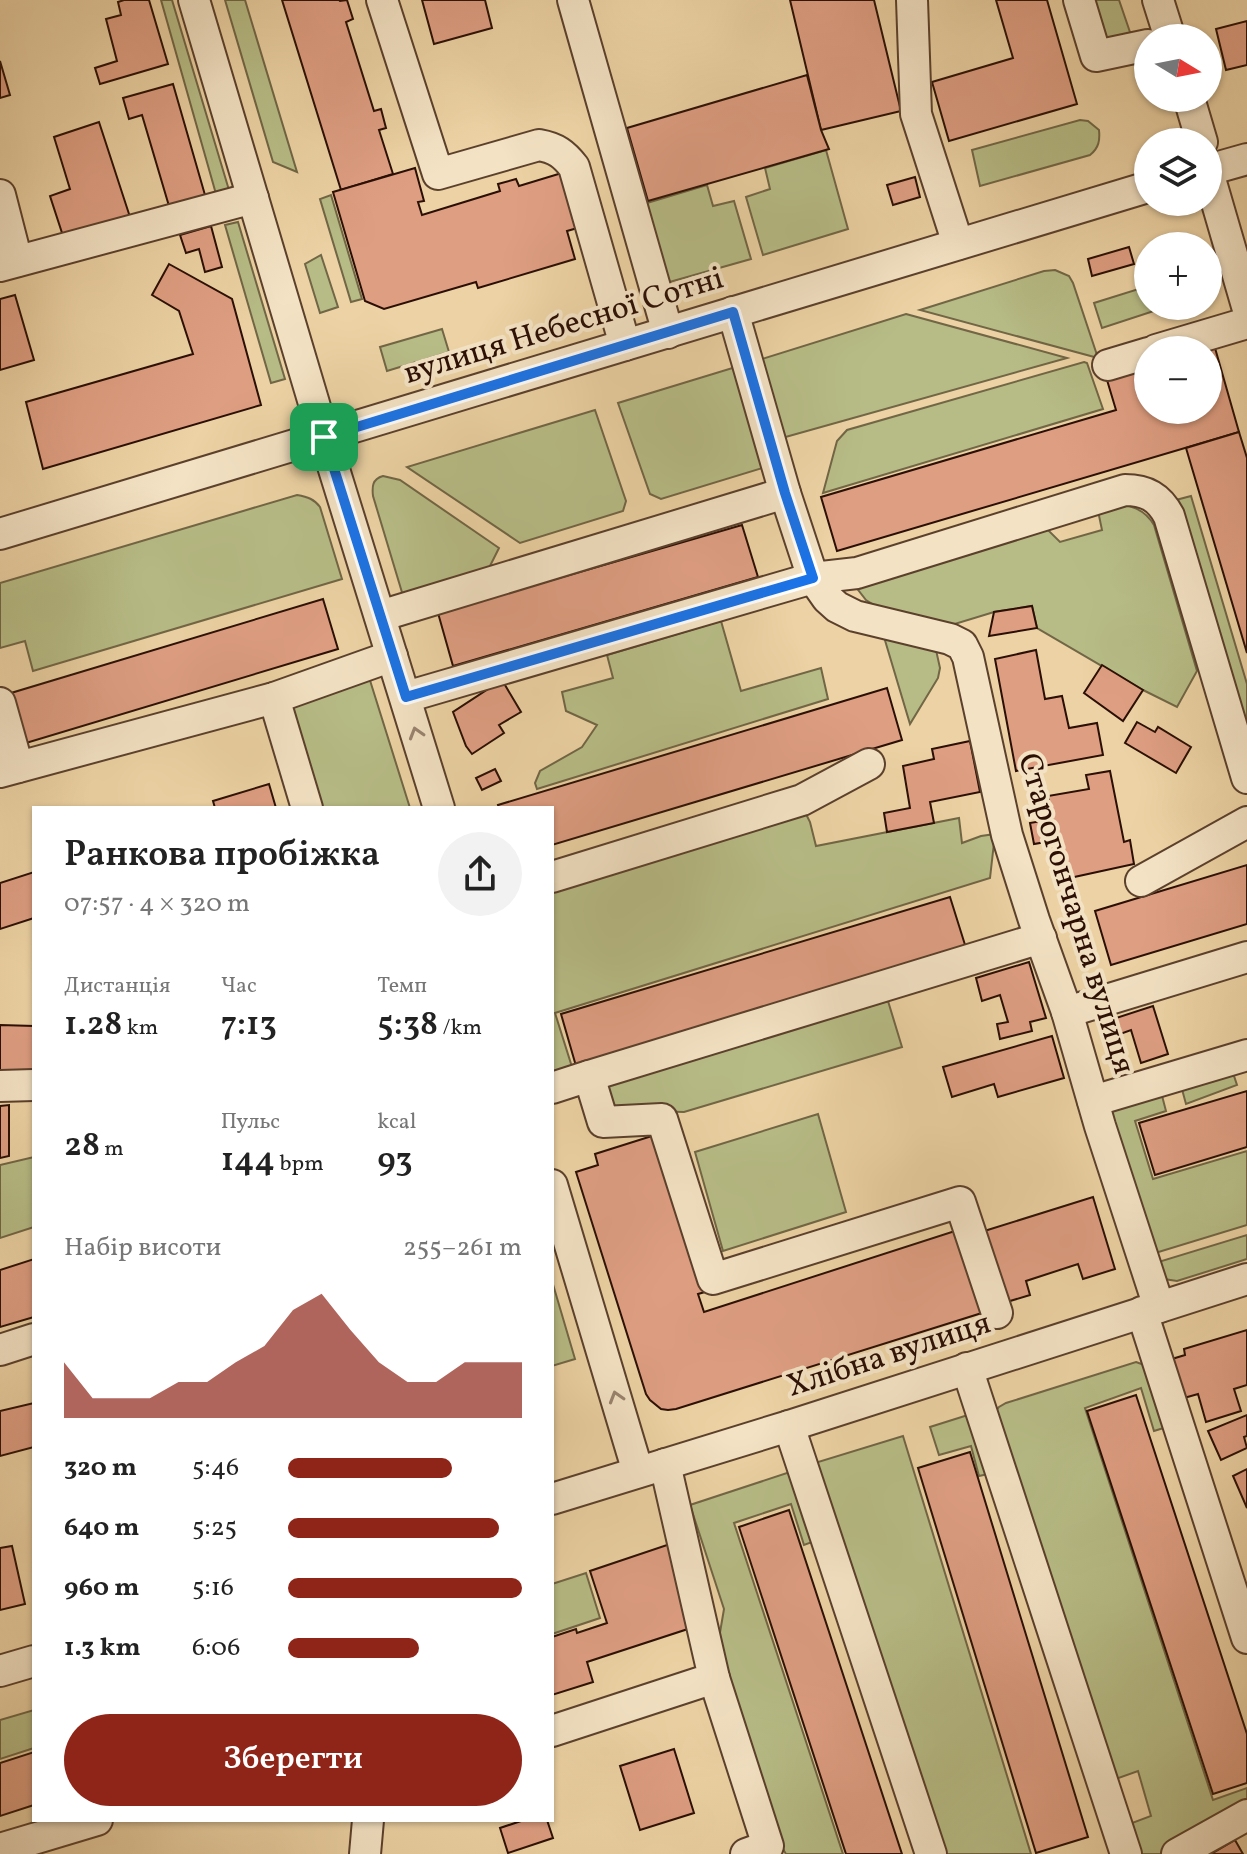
<!DOCTYPE html>
<html lang="uk">
<head>
<meta charset="utf-8">
<style>
  :root { --surface:#fff; --page:#f2f2f2; --text:#222; --muted:#767676; --accent:#8f2418 }
  body { margin:0; font-family:Vollkorn,serif; background:var(--page); color:var(--text); height:100vh; display:flex; flex-direction:column; font-size:30px; white-space:nowrap }
  * { box-sizing:border-box; margin:0 }
  p { font-size:26px; color:var(--muted) }
  .icon { flex:none; width:44px; height:44px; fill:none; stroke:currentColor; stroke-width:2; stroke-linecap:round; stroke-linejoin:round }
  .map { position:relative; flex:1; overflow:hidden }
  .side { position:absolute; left:32px; top:806px; width:522px; height:1016px; display:flex; flex-direction:column; background:var(--surface); border-radius:0px; box-shadow:0 2px 6px #0004 }
  .side>* { flex:none }
  .needle { width:52px; rotate:100deg }
  .fabs { position:absolute; left:1134px; top:24px; display:grid; gap:16px }
  .fabs a { display:grid; place-items:center; width:88px; height:88px; border-radius:50%; background:var(--surface); box-shadow:0 2px 6px #0004; font-size:40px }
  .pin { position:absolute; display:grid; place-items:center; width:68px; height:68px; color:#fff; margin:-34px; border-radius:16px; box-shadow:0 4px 12px #0006 }
  .round { display:grid; place-items:center; flex:none; width:84px; height:84px; border-radius:42px; background:var(--page) }
  .summary { display:flex; align-items:center; justify-content:space-between; height:136px; padding:0 32px }
  h1 { font-size:36px; font-weight:600; line-height:60px }
  .stats { display:grid; grid-template-columns:repeat(3,1fr); gap:12px; height:136px; padding:8px 32px }
  .stats div { display:grid; align-content:center }
  .stats b { font-size:34px; font-weight:600 }
  .stats small { font-size:22px; font-weight:400 }
  .stats p { font-size:22px }
  .chart { height:224px; padding:16px 32px }
  .chart p { display:flex; justify-content:space-between }
  .chart svg { width:100%; height:144px; margin-top:8px; fill:var(--accent); opacity:.7 }
  .button { display:flex; gap:16px; margin-top:auto; padding:16px 32px }
  .button a { flex:1; height:92px; border-radius:48px; background:var(--accent); color:#fff; font-size:32px; font-weight:600; line-height:92px; text-align:center }
  ul { padding:0 32px; list-style:none; font-size:26px }
  li { display:grid; grid-template-columns:128px 96px 1fr; align-items:center; height:60px }
  li i { height:20px; border-radius:10px; background:var(--accent) }
  .map>svg:first-child { display:block }
  .green { fill:#b7bc86; stroke:#716645; stroke-width:2 }
  .building { fill:#de9e82; stroke:#2b0f04; stroke-width:2 }
  .lines { fill:none; stroke-linecap:round; stroke-linejoin:round }
  .minor-casing { stroke:#5b402c; stroke-width:34 }
  .minor { stroke:#f3e2c4; stroke-width:30 }
  .oneway { stroke:#99836e }
  .route-casing { stroke:#fff; stroke-width:16 }
  .route { stroke:#1a73e8; stroke-width:10 }
  .labels { text-anchor:middle; dominant-baseline:central; stroke-width:8; stroke-linejoin:round; paint-order:stroke }
  .street-label { font-size:32px; fill:#2b0f04; stroke:#f3e2c4 }
</style>
</head>
<body>
<div class="map">
<svg width="1247" height="1854" viewBox="0 0 1247 1854">
  <rect width="100%" height="100%" fill="#ecd2a4"/>
  <filter id="stains"><feTurbulence type="fractalNoise" baseFrequency=".0025" numOctaves="4"/><feColorMatrix values="0 0 0 0 .2 0 0 0 0 .09 0 0 0 0 .02 0 0 0 .5 -.17"/></filter>
  <radialGradient id="worn" r=".72"><stop offset=".6" stop-color="#630" stop-opacity="0"/><stop offset="1" stop-color="#630" stop-opacity=".3"/></radialGradient>
  <!-- green -->
  <g class="green">
    <polygon points="161,0 172,0 229,190 216,194"/>
    <polygon points="225,0 245,0 297,172 273,162"/>
    <polygon points="1088,0 1119,0 1132,38 1112,39 1106,37"/>
    <path d="M1080 120 1088 121 1099 130C1100 140 1099 148 1090 155L980 186 972 150Z"/>
    <polygon points="826,150 848,229 763,255 746,197 770,189 765,168"/>
    <polygon points="707,185 713,206 734,201 751,259 659,285 638,208 647,203"/>
    <polygon points="331,195 362,299 351,302 320,199"/>
    <polygon points="238,222 285,379 271,383 225,225"/>
    <polygon points="321,255 338,307 320,313 305,264"/>
    <polygon points="1055,270 1069,276 1073,283 1098,358 920,310 1044,271"/>
    <polygon points="1148,286 1148,306 1169,306 1102,328 1094,303"/>
    <polygon points="906,314 1067,358 782,438 759,360"/>
    <polygon points="442,329 449,352 387,371 380,347"/>
    <polygon points="1084,362 1087,363 1103,409 823,493 837,441 847,430"/>
    <polygon points="739,366 769,466 661,499 650,494 618,403"/>
    <polygon points="595,410 626,501 623,511 520,543 407,467"/>
    <path d="M383 476 400 480 499 548 485 576 404 599 373 496C372 487 372 479 383 476Z"/>
    <path d="M297 495C308 497 314 499 320 507L342 579 33 671 25 641 0 648V583Z"/>
    <polygon points="1191,496 1247,684 1247,754 1172,501"/>
    <path d="M1112 502C1131 506 1144 508 1154 525L1197 671 1177 707 1143 690 1037 628 1032 606 994 612 945 627 882 610 866 600 852 582 1047 529 1060 542 1102 530 1097 506Z"/>
    <polygon points="721,621 741,691 821,668 828,699 537,789 535,783 540,771 582,747 597,725 566,711 562,692 613,678 607,655"/>
    <polygon points="881,627 934,641 940,668 938,678 910,724"/>
    <polygon points="368,674 410,808 313,808 291,709 298,700"/>
    <polygon points="803,808 810,822 816,846 959,818 962,843 981,836 995,834 990,878 555,1013 572,1067 552,1076 552,885"/>
    <polygon points="888,1001 902,1047 684,1112 615,1110 607,1085"/>
    <polygon points="1231,1067 1237,1085 1186,1104 1180,1082"/>
    <polygon points="1160,1088 1166,1111 1135,1121 1153,1179 1247,1151 1247,1225 1152,1254 1109,1114 1113,1106"/>
    <polygon points="818,1114 846,1212 723,1251 695,1152"/>
    <polygon points="34,1157 34,1227 0,1238 0,1165"/>
    <polygon points="1247,1235 1247,1259 1177,1281 1164,1279 1155,1263"/>
    <polygon points="552,1281 575,1359 552,1366"/>
    <polygon points="1136,1362 1147,1366 1170,1426 1154,1431 1141,1388 1085,1408 1213,1800 1247,1788 1247,1802 1162,1854 1142,1854 1135,1851 1124,1826 1151,1816 1138,1771 1110,1781 995,1412 999,1407 1006,1403"/>
    <polygon points="971,1414 988,1474 979,1476 971,1446 939,1455 930,1427"/>
    <polygon points="903,1436 1031,1854 940,1854 816,1466 818,1462"/>
    <polygon points="793,1471 815,1541 804,1545 791,1504 734,1523 843,1854 786,1854 763,1816 717,1650 724,1609 690,1505"/>
    <polygon points="586,1573 600,1618 552,1634 552,1584"/>
    <polygon points="34,1710 34,1748 0,1759 0,1720"/>
  </g>
  <!-- building -->
  <g class="building">
    <polygon points="124,0 149,0 168,64 100,84 95,68 117,61 106,19 121,15 118,2"/>
    <polygon points="282,0 339,0 340,1 347,0 353,19 346,22 374,111 381,109 386,128 379,130 393,174 341,190"/>
    <polygon points="422,0 485,0 492,28 434,44"/>
    <polygon points="790,0 874,0 901,111 821,130"/>
    <polygon points="996,0 1047,0 1077,104 949,141 932,82 1013,58"/>
    <polygon points="1247,21 1247,65 1226,70 1216,29"/>
    <polygon points="0,61 10,95 0,98"/>
    <polygon points="807,75 821,130 829,149 648,201 627,128"/>
    <polygon points="173,84 205,195 169,206 142,115 129,119 123,98"/>
    <polygon points="99,122 130,217 64,239 50,196 70,189 54,137"/>
    <polygon points="415,168 424,201 418,202 422,215 500,191 498,184 516,179 519,186 565,172 581,227 567,231 575,259 478,288 476,282 384,309 365,301 333,192"/>
    <polygon points="915,177 920,197 893,205 887,185"/>
    <polygon points="211,226 222,267 205,272 199,249 186,253 180,235"/>
    <polygon points="1129,247 1134,264 1092,276 1088,259"/>
    <polygon points="169,264 232,299 261,405 43,469 26,402 193,354 179,311 152,295"/>
    <polygon points="15,295 34,360 0,370 0,299"/>
    <polygon points="1215,348 1239,432 837,551 821,497 1116,410 1107,380 1148,368 1148,410 1208,410 1208,350"/>
    <polygon points="1239,432 1247,458 1247,653 1186,448"/>
    <polygon points="742,525 758,577 453,666 438,613"/>
    <polygon points="323,599 338,649 26,743 11,693"/>
    <polygon points="1032,606 1037,628 989,636 994,612"/>
    <polygon points="1036,650 1045,699 1062,696 1069,728 1097,723 1103,755 1016,771 995,659"/>
    <polygon points="1102,665 1143,690 1123,721 1084,693"/>
    <polygon points="502,680 521,712 499,725 504,733 472,754 466,746 453,712"/>
    <polygon points="887,688 902,740 552,845 552,808 499,808 498,805"/>
    <polygon points="1137,722 1155,732 1158,727 1191,747 1176,773 1125,743"/>
    <polygon points="970,741 980,792 930,802 934,823 887,832 884,813 910,808 903,766 934,759 932,749"/>
    <polygon points="495,769 501,781 482,790 476,778"/>
    <polygon points="1110,771 1124,842 1130,840 1134,864 1065,879 1057,840 1034,844 1030,823 1053,819 1048,796 1089,789 1086,775"/>
    <polygon points="269,784 276,808 215,808 213,801"/>
    <polygon points="1247,865 1247,924 1111,965 1095,911"/>
    <polygon points="34,872 34,918 0,929 0,883"/>
    <polygon points="950,897 966,948 576,1066 561,1014"/>
    <polygon points="1029,962 1046,1018 1030,1022 1032,1031 1000,1039 997,1024 1008,1022 1000,995 982,1001 976,978"/>
    <polygon points="1153,1006 1168,1054 1141,1063 1131,1030 1112,1037 1107,1021"/>
    <polygon points="0,1025 34,1026 34,1070 0,1070"/>
    <polygon points="1052,1036 1064,1078 998,1097 994,1084 952,1097 943,1067"/>
    <polygon points="1247,1091 1247,1147 1155,1175 1139,1123"/>
    <polygon points="9,1105 9,1156 0,1158 0,1106"/>
    <polygon points="655,1135 705,1292 698,1294 704,1312 958,1230 985,1312 676,1409 668,1410 661,1409 650,1400 646,1394 576,1172 598,1165 595,1154"/>
    <polygon points="1093,1197 1115,1269 1083,1279 1078,1264 1026,1281 1030,1295 1000,1304 978,1233"/>
    <polygon points="34,1259 34,1317 0,1327 0,1270"/>
    <polygon points="1247,1330 1247,1385 1234,1389 1241,1411 1206,1422 1198,1394 1184,1398 1172,1359 1185,1355 1184,1349"/>
    <polygon points="1136,1395 1247,1734 1247,1783 1213,1794 1087,1411"/>
    <polygon points="34,1403 34,1447 0,1456 0,1411"/>
    <polygon points="1247,1415 1247,1436 1244,1437 1247,1448 1221,1460 1208,1431"/>
    <polygon points="970,1452 1088,1837 1036,1853 918,1468"/>
    <polygon points="1247,1469 1247,1508 1233,1476"/>
    <polygon points="789,1510 902,1854 846,1854 739,1527"/>
    <polygon points="670,1544 697,1626 587,1662 593,1682 552,1695 552,1637 576,1629 577,1633 607,1623 590,1571"/>
    <polygon points="12,1546 25,1604 0,1610 0,1548"/>
    <polygon points="674,1749 694,1813 640,1830 620,1766"/>
    <polygon points="34,1752 34,1805 0,1816 0,1763"/>
    <polygon points="524,1820 547,1820 553,1838 508,1853 500,1828"/>
    <polygon points="1235,1840 1243,1854 1211,1854"/>
  </g>
  <g class="lines">
    <!-- minor casing -->
    <g class="minor-casing">
      <g id="minor">
        <polyline points="194,0 324,437 439,808"/>
        <path d="M382 0 438 174 539 145C556 148 564 154 574 167L625 345"/>
        <polyline points="573,0 668,333"/>
        <polyline points="912,0 916,114 958,244"/>
        <polyline points="1079,0 1096,56 1148,45"/>
        <polyline points="1158,0 1170,38"/>
        <polyline points="1189,98 1202,142"/>
        <polyline points="1208,170 1247,159"/>
        <polyline points="1208,172 1247,306"/>
        <polyline points="0,195 17,261"/>
        <polyline points="0,266 253,198"/>
        <polyline points="733,312 785,493 813,578 827,598 837,607 855,616 950,639 962,645 968,657 1007,835 1034,920 1067,1012 1100,1126 1159,1307"/>
        <polyline points="1156,350 1247,323"/>
        <polyline points="1108,365 1148,353"/>
        <polyline points="0,534 1148,187"/>
        <polyline points="380,616 785,493"/>
        <path d="M406 697 813 578 857 573 1125 490C1146 490 1159 497 1169 516L1247 778"/>
        <polyline points="274,698 307,808"/>
        <polyline points="0,703 18,767"/>
        <polyline points="0,772 274,698 392,656"/>
        <polyline points="552,877 802,800 869,764"/>
        <polyline points="1141,881 1247,822"/>
        <polyline points="1067,1012 1247,957"/>
        <polyline points="589,1076 1041,938"/>
        <polyline points="0,1086 34,1085"/>
        <polyline points="552,1088 589,1076 603,1122 662,1119 713,1279 960,1202 997,1313"/>
        <polyline points="1093,1101 1247,1055"/>
        <polyline points="552,1185 638,1472"/>
        <polyline points="1142,1312 1247,1638"/>
        <polyline points="0,1350 34,1339"/>
        <polyline points="967,1368 1126,1854"/>
        <polyline points="789,1426 931,1854"/>
        <polyline points="552,1499 789,1426 1247,1279"/>
        <polyline points="0,1671 34,1661"/>
        <polyline points="714,1678 768,1846 746,1854"/>
        <polyline points="552,1731 714,1678 665,1464"/>
        <polyline points="0,1849 97,1820"/>
        <polyline points="365,1854 368,1820"/>
        <polyline points="1177,1854 1247,1815"/>
      </g>
    </g>
    <!-- minor -->
    <use href="#minor" class="minor"/>
  </g>
  <!-- one-way arrows -->
  <defs><path id="oneway-chevron" d="M-2-3.5L2.5 0L-2 3.5" fill="none" stroke-width="1.6" stroke-linecap="round" stroke-linejoin="round" transform="scale(2)"/></defs>
  <g class="oneway">
    <use href="#oneway-chevron" transform="translate(416 733) rotate(-107)"/>
    <use href="#oneway-chevron" transform="translate(616 1397) rotate(-107)"/>
  </g>
  <g class="lines">
    <!-- route casing -->
    <g class="route-casing">
      <polygon id="route" points="733,312 785,493 813,578 406,697 324,437"/>
    </g>
    <!-- route -->
    <use href="#route" class="route"/>
  </g>
  <g class="labels">
    <!-- street labels -->
    <g class="street-label">
      <text transform="translate(564 327) rotate(-17)">вулиця Небесної Сотні</text>
      <text transform="translate(1075 914) rotate(73)">Старогончарна вулиця</text>
      <text transform="translate(889 1356) rotate(-18)">Хлібна вулиця</text>
    </g>
  </g>
  <rect width="100%" height="100%" filter="url(#stains)"/>
  <rect width="100%" height="100%" fill="url(#worn)"/>
</svg>
<div class="fabs">
<a><svg class="needle" viewBox="-14 -14 28 28"><path d="M0-13l5 13h-10z" fill="#e53935"/><path d="M0 13l5-13h-10z" fill="#767676"/></svg></a>
<a><svg class="icon" aria-label="layers" viewBox="0 0 24 24"><path d="M12 4l9 5-9 5-9-5zM3 14l9 5 9-5"/></svg></a>
<a>+</a>
<a>−</a>
</div>
<div class="pin" style="left:324px;top:437px;background:#1e9e55"><svg class="icon" aria-label="arrive" viewBox="0 0 24 24"><path d="M6 21V4h12l-3 4 3 4H6"/></svg></div>
<section class="side">
<div class="summary"><div><h1>Ранкова пробіжка</h1><p>07:57 · 4 × 320 m</p></div><a class="round"><svg class="icon" aria-label="share" viewBox="0 0 24 24"><path d="M12 15V3M7 8l5-5 5 5M5 13v7h14v-7"/></svg></a></div>
<div class="stats">
<div><p>Дистанція</p><b>1.28<small> km</small></b></div>
<div><p>Час</p><b>7:13</b></div>
<div><p>Темп</p><b>5:38<small> /km</small></b></div>
</div>
<div class="stats">
<div><b>28<small> m</small></b></div>
<div><p>Пульс</p><b>144<small> bpm</small></b></div>
<div><p>kcal</p><b>93</b></div>
</div>
<div class="chart"><p><span>Набір висоти</span>255–261 m</p>
<svg viewBox="0 0 160 44" preserveAspectRatio="none"><path d="M0 44V27L10 38L20 38L30 38L40 33L50 33L60 27L70 22L80 11L90 6L100 17L110 27L120 33L130 33L140 27L150 27L160 27V44z"/></svg>
</div>
<ul>
<li><b>320 m</b>5:46<i style="width:70%"></i></li>
<li><b>640 m</b>5:25<i style="width:90%"></i></li>
<li><b>960 m</b>5:16<i style="width:100%"></i></li>
<li><b>1.3 km</b>6:06<i style="width:56%"></i></li>
</ul>
<div class="button"><a>Зберегти</a></div>
</section>
</div>
</body>
</html>
